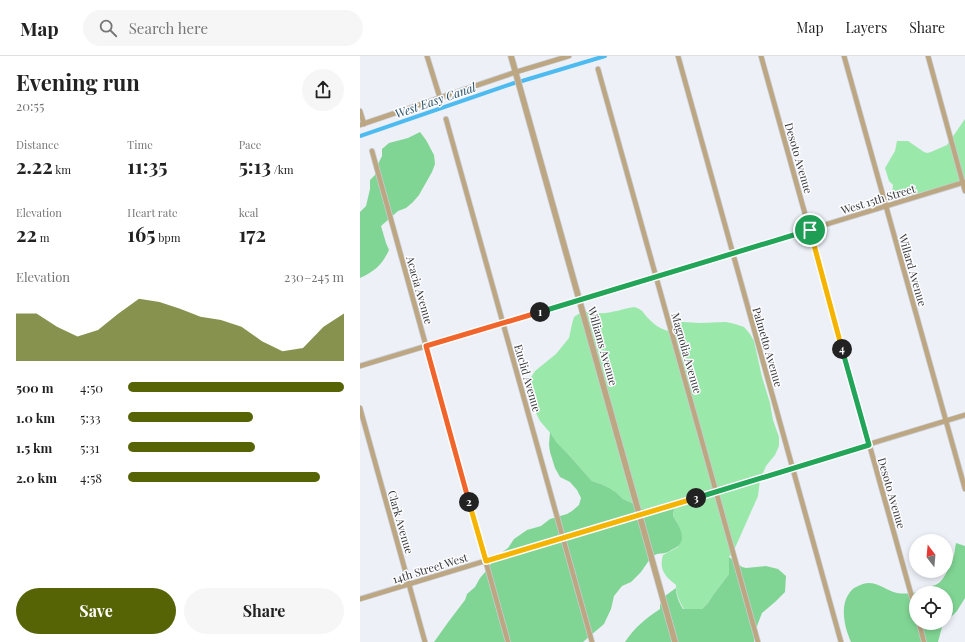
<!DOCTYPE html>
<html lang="en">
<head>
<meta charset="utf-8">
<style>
  :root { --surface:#fff; --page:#f6f6f6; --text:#222; --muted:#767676; --line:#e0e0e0; --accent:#576406 }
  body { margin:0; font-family:"Playfair Display",serif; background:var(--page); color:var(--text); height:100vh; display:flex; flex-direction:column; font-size:15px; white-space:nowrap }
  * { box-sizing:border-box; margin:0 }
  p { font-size:13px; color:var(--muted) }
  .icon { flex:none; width:22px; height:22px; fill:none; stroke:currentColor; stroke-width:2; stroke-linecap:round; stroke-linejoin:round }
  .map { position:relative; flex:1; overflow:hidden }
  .details { display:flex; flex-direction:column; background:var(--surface); width:360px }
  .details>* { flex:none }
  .needle { width:26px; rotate:344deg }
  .fabs { position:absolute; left:549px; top:478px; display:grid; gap:8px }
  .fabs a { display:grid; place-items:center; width:44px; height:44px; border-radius:50%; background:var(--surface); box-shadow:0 2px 6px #0003; font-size:20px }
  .pin { position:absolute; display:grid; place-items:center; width:34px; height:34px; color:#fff; margin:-17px; border:2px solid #fff; border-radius:50%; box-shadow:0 1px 4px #0007 }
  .km { position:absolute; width:20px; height:20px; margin:-10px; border-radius:50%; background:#222; color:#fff; font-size:11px; line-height:20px; text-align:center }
  .round { display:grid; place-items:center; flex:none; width:42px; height:42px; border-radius:21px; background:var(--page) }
  .headline { display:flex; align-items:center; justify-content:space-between; height:68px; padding:0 16px }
  h1 { font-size:22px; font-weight:700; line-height:30px }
  .figures { display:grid; grid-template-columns:repeat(3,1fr); gap:6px; height:68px; padding:4px 16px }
  .figures div { display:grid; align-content:center }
  .figures b { font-size:20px; font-weight:700 }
  .figures small { font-size:11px; font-weight:400 }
  .figures p { font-size:11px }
  .chart { height:112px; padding:8px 16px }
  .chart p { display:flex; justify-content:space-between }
  .chart svg { width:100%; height:72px; margin-top:4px; fill:var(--accent); opacity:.7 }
  .primary-button { display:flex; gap:8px; margin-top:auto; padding:8px 16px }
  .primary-button a { flex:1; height:46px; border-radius:24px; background:var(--accent); color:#fff; font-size:16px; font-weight:700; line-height:46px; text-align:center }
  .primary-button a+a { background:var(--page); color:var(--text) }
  ul { padding:0 16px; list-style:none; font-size:13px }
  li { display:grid; grid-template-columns:64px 48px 1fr; align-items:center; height:30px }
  li i { height:10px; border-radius:5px; background:var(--accent) }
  header { display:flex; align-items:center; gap:24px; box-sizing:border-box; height:56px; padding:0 20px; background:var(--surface); border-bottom:1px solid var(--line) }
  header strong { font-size:19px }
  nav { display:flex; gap:22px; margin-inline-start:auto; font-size:14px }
  .search { width:280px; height:36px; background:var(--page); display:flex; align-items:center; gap:10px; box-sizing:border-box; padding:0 14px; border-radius:22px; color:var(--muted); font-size:15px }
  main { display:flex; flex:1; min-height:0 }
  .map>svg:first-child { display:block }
  .green { fill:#9be8ab }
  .forest { fill:#81d594 }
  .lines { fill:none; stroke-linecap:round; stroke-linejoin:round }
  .canal { stroke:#4dbbf0; stroke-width:4 }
  .minor-casing { stroke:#c8cbd1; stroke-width:6 }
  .tertiary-casing { stroke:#c8cbd1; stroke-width:7 }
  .minor { stroke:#bca782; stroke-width:4.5 }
  .tertiary { stroke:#bca782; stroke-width:5.5 }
  .split-1-casing { stroke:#fff; stroke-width:8 }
  .split-2-casing { stroke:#fff; stroke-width:8 }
  .split-3-casing { stroke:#fff; stroke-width:8 }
  .split-4-casing { stroke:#fff; stroke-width:8 }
  .split-5-casing { stroke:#fff; stroke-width:8 }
  .split-1 { stroke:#22a559; stroke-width:5 }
  .split-2 { stroke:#f0652b; stroke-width:5 }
  .split-3 { stroke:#f5b400; stroke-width:5 }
  .split-4 { stroke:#22a559; stroke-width:5 }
  .split-5 { stroke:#f5b400; stroke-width:5 }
  .labels { text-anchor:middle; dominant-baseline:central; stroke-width:3; stroke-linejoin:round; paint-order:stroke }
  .street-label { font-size:11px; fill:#36373a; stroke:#fdfdff }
  .water-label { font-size:12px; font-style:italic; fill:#235067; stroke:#fdfdff }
</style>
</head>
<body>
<header>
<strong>Map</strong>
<div class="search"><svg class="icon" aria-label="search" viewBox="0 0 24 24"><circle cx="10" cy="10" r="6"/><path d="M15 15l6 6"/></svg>Search here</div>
<nav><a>Map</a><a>Layers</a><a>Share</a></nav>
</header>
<main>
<section class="details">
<div class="headline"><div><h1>Evening run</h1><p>20:55</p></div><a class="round"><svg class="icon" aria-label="share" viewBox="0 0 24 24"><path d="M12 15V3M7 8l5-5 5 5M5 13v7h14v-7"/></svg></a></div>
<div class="figures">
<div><p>Distance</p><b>2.22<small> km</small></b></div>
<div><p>Time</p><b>11:35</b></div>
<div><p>Pace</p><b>5:13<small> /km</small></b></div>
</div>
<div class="figures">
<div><p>Elevation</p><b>22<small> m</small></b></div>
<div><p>Heart rate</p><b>165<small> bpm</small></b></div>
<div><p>kcal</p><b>172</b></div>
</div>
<div class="chart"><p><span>Elevation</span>230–245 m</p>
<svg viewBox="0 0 160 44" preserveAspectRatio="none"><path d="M0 44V15L10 15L20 23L30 29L40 25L50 15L60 6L70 8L80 12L90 17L100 19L110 23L120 32L130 38L140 36L150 23L160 15V44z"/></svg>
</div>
<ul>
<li><b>500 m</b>4:50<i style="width:100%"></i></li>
<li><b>1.0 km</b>5:33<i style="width:58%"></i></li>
<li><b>1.5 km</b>5:31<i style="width:59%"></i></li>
<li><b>2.0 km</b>4:58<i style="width:89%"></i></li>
</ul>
<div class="primary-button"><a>Save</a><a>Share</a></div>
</section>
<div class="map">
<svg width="605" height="586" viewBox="0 0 605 586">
  <rect width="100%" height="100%" fill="#edf0f7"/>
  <!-- green -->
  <g class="green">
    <polygon points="605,63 605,125 572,134 570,134 533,144 532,138 533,129 529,125 525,112 535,95 537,85 548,85 564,96 567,97 571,96 587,89"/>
    <path d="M274 251C284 254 282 256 288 262 296 271 307 277 319 276L316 265 323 266 340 267 366 266 375 268 384 271 390 278 394 285 402 321 410 347 413 364 419 381V390L415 399 406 410 400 424 398 440 375 492 369 501V518L353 539 348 547 342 553H324C319 545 316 538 316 529 304 520 299 513 303 499L318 491 317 466 313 460 314 455 280 453 225 256 231 255C242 261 261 253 274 251Z"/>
    <polygon points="220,257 221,257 274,448 263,443 257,437 241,428 232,425 208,398 195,386 192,379 180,365 176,357 169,341 169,332 170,323 175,315 196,298 209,282 212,268 214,261"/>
  </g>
  <!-- forest -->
  <g class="forest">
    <path d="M60 76 66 84 74 99 75 108 72 116 59 139 53 146 46 152 38 155 21 170 26 187 29 194C22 209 15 215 0 222V156L6 150 10 133V124L15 119 16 112 22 100V93L29 87 48 82Z"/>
    <polygon points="190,376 196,386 208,398 232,425 241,428 249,432 257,437 263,443 274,448 290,503 281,516 271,526 262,530 254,540 251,553 244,568 223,586 74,586 89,565 105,544 107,538 115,531 120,522 126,515 132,506 141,497 148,492 154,483 167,474 181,470 190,463 207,458 212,455 219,449 221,442 217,434 210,426 200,421 195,412 190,396 189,389"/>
    <path d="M312 450 314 453 313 460C320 471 329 486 313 493 311 494 307 497 305 497 300 498 297 497 293 500L280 453H290Z"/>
    <path d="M596 487 605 490V542L597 555 586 566V537H556V567H585L582 571 578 586H491C484 570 478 545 494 532 498 530 504 527 508 527 520 527 527 535 537 537 549 539 561 536 572 530 575 529 578 528 580 526 585 522 592 505 594 499 595 495 595 491 596 487Z"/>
    <path d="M369 501 382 511 386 512 406 510 418 513 426 520 425 536 415 546 402 557 397 570 394 586H317L304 541 309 537 316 532C316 540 319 546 323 553H342L348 547 353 539 369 518Z"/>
    <path d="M301 546 313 586H265C274 572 286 562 300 553V549Z"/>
  </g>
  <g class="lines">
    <!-- canal -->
    <g class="canal">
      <polyline points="162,25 245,0"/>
      <polyline points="0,80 157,26"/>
    </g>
    <!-- minor casing -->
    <g class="minor-casing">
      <g id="minor">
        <polyline points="67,0 80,42"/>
        <polyline points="318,0 481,586"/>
        <polyline points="401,0 556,556"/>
        <polyline points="484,0 605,433"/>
        <polyline points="568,0 605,135"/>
        <polyline points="238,13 398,586"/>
        <polyline points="0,55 4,68"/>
        <polyline points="86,63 232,586"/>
        <polyline points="0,69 156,16 209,0"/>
        <polyline points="12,95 148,586"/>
        <polyline points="0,310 248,235 605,126"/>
        <polyline points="0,352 65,586"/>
        <polyline points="0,543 605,359"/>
        <polyline points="559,567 564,586"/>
      </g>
    </g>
    <!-- tertiary casing -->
    <g class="tertiary-casing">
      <polyline id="tertiary" points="151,0 315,586"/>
    </g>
    <!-- minor -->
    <use href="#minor" class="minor"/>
    <!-- tertiary -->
    <use href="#tertiary" class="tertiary"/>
  </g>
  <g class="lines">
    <!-- split-1 casing -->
    <g class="split-1-casing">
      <polyline id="split-1" points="180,256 450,174"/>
    </g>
    <!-- split-2 casing -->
    <g class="split-2-casing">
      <polyline id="split-2" points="109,446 66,290 180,256"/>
    </g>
    <!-- split-3 casing -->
    <g class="split-3-casing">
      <polyline id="split-3" points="109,446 126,505 336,442"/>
    </g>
    <!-- split-4 casing -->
    <g class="split-4-casing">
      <polyline id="split-4" points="336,442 509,389 482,293"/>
    </g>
    <!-- split-5 casing -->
    <g class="split-5-casing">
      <polyline id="split-5" points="450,174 482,293"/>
    </g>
    <!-- split-1 -->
    <use href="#split-1" class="split-1"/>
    <!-- split-2 -->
    <use href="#split-2" class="split-2"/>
    <!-- split-3 -->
    <use href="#split-3" class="split-3"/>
    <!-- split-4 -->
    <use href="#split-4" class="split-4"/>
    <!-- split-5 -->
    <use href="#split-5" class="split-5"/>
  </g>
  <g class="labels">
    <!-- street labels -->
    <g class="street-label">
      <text transform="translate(439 102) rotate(74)">Desoto Avenue</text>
      <text transform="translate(518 143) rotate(-17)">West 15th Street</text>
      <text transform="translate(553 214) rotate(74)">Willard Avenue</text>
      <text transform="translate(60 234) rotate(74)">Acacia Avenue</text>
      <text transform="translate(243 290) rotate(74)">Williams Avenue</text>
      <text transform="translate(408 291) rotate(74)">Palmetto Avenue</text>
      <text transform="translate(327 297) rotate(74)">Magnolia Avenue</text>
      <text transform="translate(168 322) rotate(74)">Euclid Avenue</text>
      <text transform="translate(532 437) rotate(74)">Desoto Avenue</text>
      <text transform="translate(41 466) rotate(74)">Clark Avenue</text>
      <text transform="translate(70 512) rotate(-17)">14th Street West</text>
    </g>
    <!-- water labels -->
    <g class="water-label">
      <text transform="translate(75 44) rotate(-19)">West Easy Canal</text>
    </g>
  </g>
</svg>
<div class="fabs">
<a><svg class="needle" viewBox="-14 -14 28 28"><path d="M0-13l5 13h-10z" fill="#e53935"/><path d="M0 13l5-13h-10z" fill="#767676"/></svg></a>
<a><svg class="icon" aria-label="locate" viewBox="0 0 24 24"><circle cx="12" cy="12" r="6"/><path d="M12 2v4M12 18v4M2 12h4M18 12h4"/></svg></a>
</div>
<div class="pin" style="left:450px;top:174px;background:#1e9e55"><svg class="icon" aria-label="arrive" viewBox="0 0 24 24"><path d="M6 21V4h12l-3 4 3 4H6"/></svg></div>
<b class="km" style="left:180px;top:256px">1</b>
<b class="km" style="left:109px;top:446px">2</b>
<b class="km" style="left:336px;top:442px">3</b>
<b class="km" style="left:482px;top:293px">4</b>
</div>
</main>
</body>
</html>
